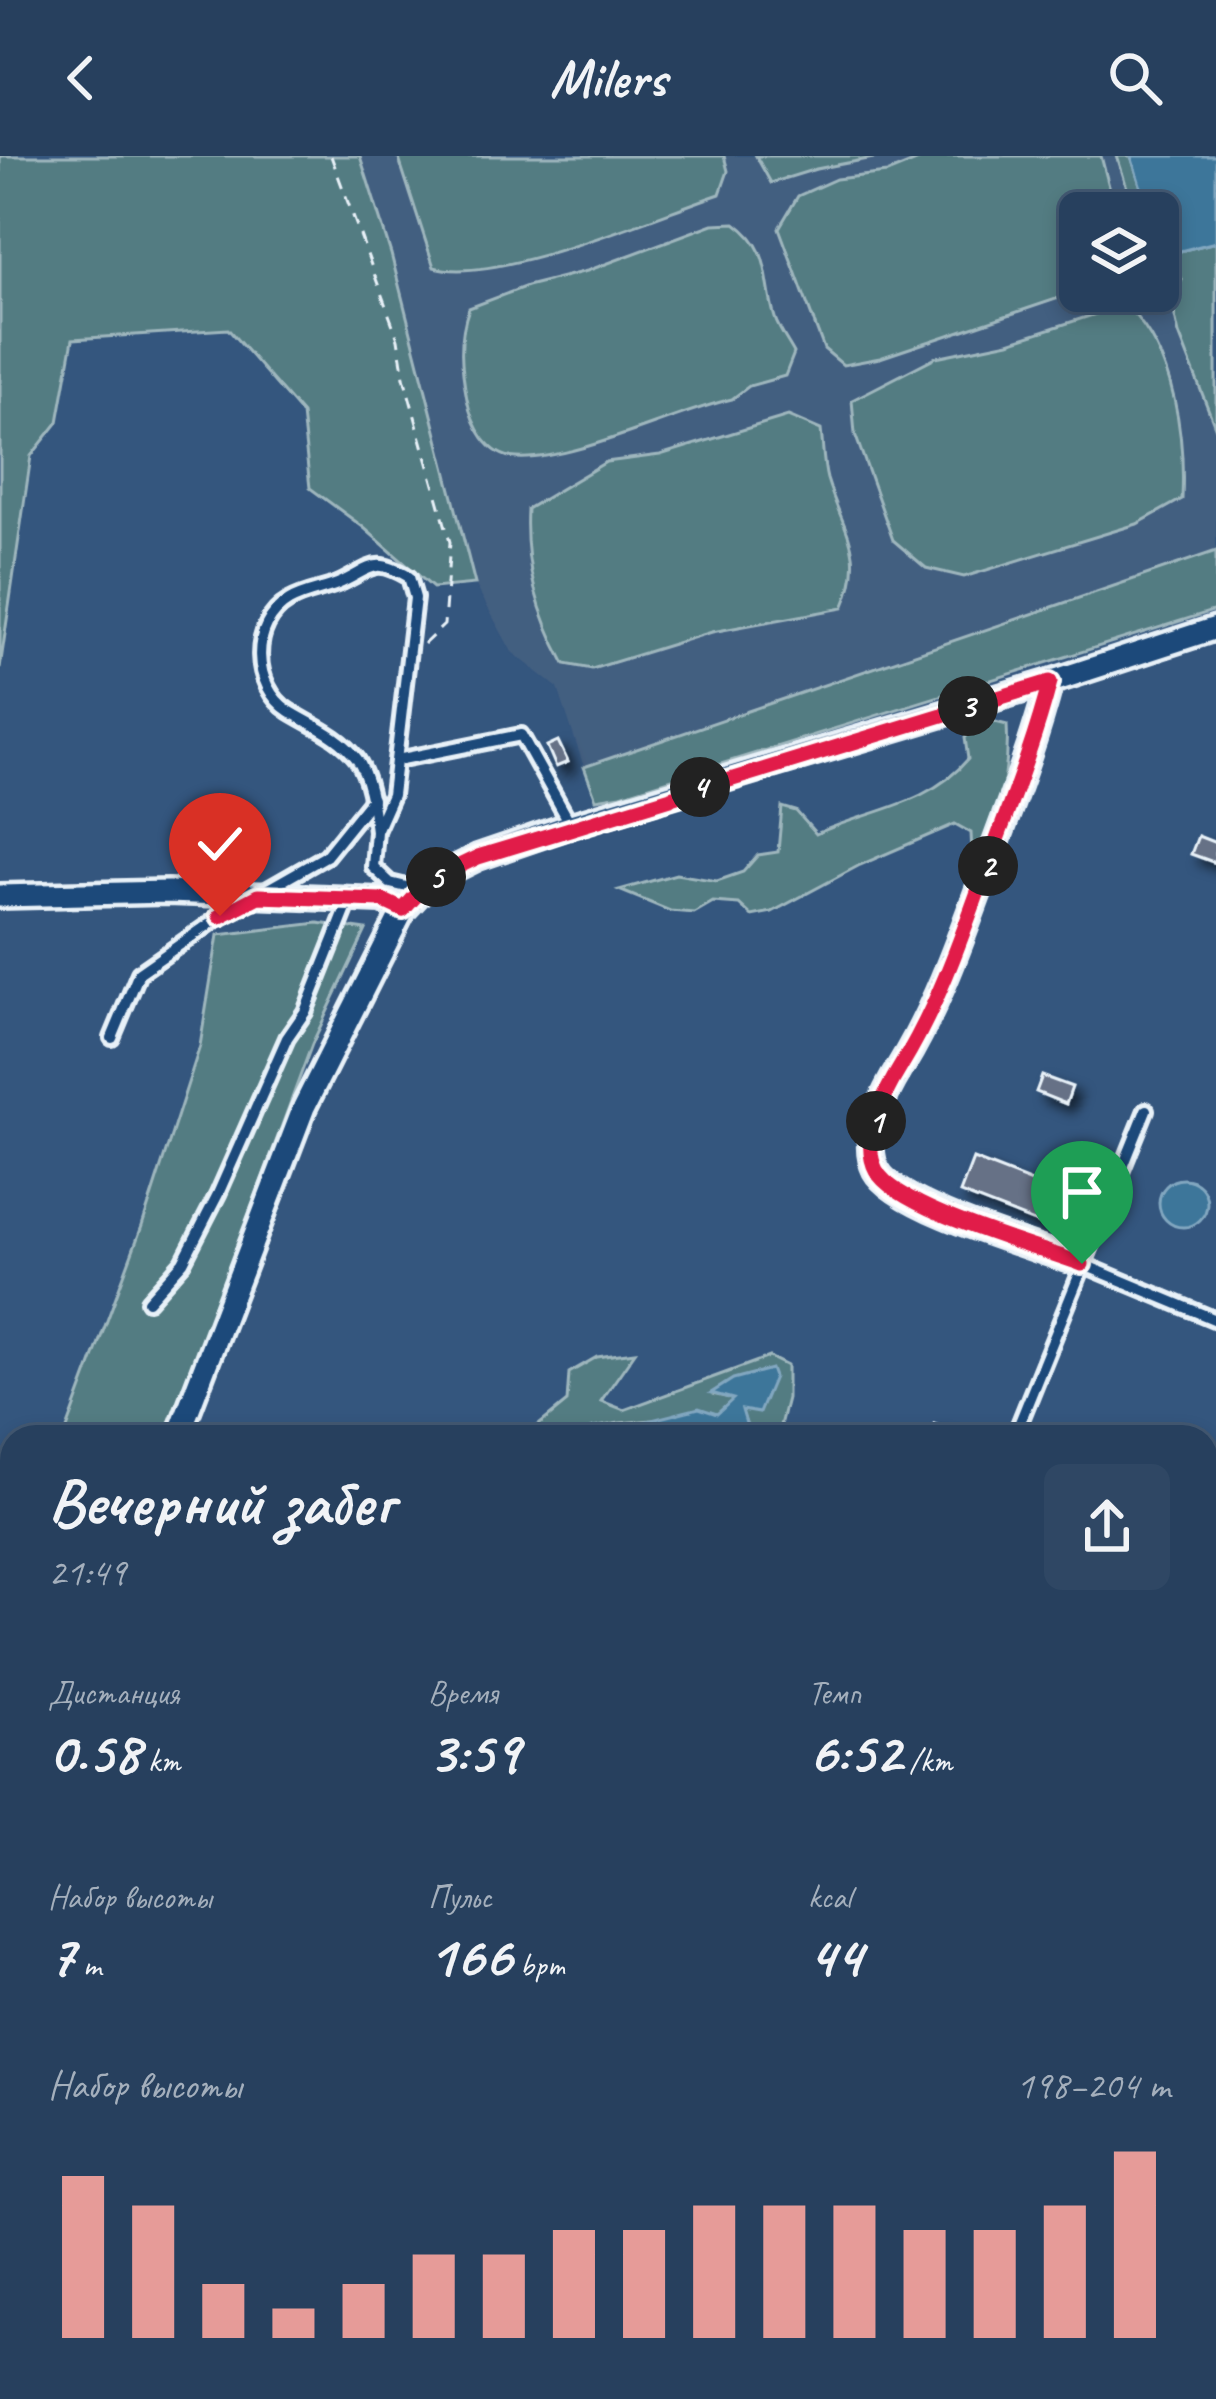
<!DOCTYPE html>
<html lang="ru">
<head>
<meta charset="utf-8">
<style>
  :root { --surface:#27405e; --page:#2f4764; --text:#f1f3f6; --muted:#a4afbc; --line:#435973; --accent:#e69b98 }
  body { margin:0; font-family:Caveat,sans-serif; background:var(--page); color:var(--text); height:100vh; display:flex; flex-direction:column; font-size:45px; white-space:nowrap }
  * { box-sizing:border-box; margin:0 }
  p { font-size:39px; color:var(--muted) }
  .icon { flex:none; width:66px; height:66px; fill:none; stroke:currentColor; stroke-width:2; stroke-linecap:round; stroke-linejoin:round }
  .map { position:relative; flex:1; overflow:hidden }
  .details { position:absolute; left:0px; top:1269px; width:1218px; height:975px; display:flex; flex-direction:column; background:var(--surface); border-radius:36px 36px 0 0; box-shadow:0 6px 18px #0003,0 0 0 3px var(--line) }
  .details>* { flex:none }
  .fabs { position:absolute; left:1059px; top:36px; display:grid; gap:24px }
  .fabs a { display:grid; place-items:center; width:120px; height:120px; border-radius:18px; background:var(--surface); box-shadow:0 6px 18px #0003,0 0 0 3px var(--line); font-size:60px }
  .pin { position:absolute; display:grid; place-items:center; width:102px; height:102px; color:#fff; margin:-123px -51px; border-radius:50% 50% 50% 0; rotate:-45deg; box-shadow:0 0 12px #0007 }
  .pin .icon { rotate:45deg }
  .km { position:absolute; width:60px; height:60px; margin:-30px; border-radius:50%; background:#222; color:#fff; font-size:33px; line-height:60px; text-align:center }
  .round { display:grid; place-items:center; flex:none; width:126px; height:126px; border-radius:18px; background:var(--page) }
  .overview { display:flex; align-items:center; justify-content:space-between; height:204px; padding:0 48px }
  h1 { font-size:66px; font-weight:800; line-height:90px }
  .stats { display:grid; grid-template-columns:repeat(3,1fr); gap:18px; height:204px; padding:12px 48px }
  .stats div { display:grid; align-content:center }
  .stats b { font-size:60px; font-weight:800 }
  .stats small { font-size:33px; font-weight:400 }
  .stats p { font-size:33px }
  .chart { height:336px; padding:24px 48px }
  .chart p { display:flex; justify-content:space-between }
  .chart svg { width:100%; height:216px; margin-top:12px; stroke:var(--accent); stroke-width:6 }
  header { display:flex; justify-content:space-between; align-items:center; height:156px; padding:0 48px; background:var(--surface); font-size:54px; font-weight:800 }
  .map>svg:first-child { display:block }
  .built { fill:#435e80; fill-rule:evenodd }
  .green { fill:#537b82; stroke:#9eb6bd; stroke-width:3 }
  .water { fill:#3e769a; stroke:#82a7c0; stroke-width:3 }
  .building { fill:#667186; stroke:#e8f1f8; stroke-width:3; filter:url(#shadow) }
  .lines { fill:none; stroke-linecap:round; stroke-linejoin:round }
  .lane-casing { stroke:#e8f1f8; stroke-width:20 }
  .street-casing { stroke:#e8f1f8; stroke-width:30 }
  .path { stroke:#e8f1f8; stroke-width:3; stroke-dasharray:12 9; stroke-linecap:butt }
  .lane { stroke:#1f4a7a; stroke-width:10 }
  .street { stroke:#1f4a7a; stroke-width:21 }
  .route-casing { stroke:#fff; stroke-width:24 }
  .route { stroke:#e11d48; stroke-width:15 }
</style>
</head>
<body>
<header><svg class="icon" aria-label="back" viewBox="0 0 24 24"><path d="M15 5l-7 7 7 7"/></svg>Milers<svg class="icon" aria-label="search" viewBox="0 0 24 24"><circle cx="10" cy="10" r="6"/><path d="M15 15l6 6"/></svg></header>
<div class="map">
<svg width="1216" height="2243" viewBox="0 0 1216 2243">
  <defs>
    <filter id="shadow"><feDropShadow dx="8" dy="8" stdDeviation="6" flood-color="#0009"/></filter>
  </defs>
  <rect width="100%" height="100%" fill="#34567e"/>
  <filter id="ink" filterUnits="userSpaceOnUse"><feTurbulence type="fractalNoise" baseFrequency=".00833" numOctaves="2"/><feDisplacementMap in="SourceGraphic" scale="24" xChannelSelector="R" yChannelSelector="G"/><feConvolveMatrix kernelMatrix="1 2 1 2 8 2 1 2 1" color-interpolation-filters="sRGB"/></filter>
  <g filter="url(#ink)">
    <!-- built -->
    <path class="built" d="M360 0H1216V395L584 611 558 532 512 496 475 428 391 98ZM1080 57H1158V135H1080Z"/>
    <!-- green -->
    <g class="green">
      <polygon points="0,0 360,0 391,98 475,428 433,432 363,371 310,332 302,258 228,173 73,183 58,266 31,300 0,512"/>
      <path d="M398 0H724L728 15 720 38C654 60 496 129 434 111Z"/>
      <polygon points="756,0 884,0 816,13 771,27"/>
      <polygon points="928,0 1101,0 1116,57 1080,57 1080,135 880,202 843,209 824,193 779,72 798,40 836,23 887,17"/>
      <polygon points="1117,0 1131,0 1149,57 1135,57"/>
      <path d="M735 67C773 94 763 124 775 162 779 174 788 186 794 197L785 220 749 230 732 243C671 257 575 305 517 302 488 301 472 269 467 243 461 212 458 183 469 152L527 130 587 115 713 68Z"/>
      <polygon points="1158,79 1172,97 1216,86 1216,273 1179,178 1171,143 1182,123 1158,101"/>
      <path d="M1129 153C1175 199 1185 281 1182 343L1137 368 964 421 926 412 893 384 855 278 852 244 936 201 1009 186 1102 156Z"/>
      <path d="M788 260 821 274C823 290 823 308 827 323 843 376 868 395 843 452L712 476 592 513 565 508C538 458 524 410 527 353L606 306 660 299Z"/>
      <polygon points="1216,395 1216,454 621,639 596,643 584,611"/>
      <path d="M980 562 1007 569C1010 618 997 674 973 717L971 677 955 668 860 709 772 756 752 760 739 748 713 746 694 757 670 755 619 734 676 718 717 725 743 716 758 699 778 696 782 651 796 655 816 678C868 654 929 650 968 603L965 582Z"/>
      <polygon points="318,767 366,774 312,888 167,1281 64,1281 142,1070 200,890 218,779"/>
      <polygon points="635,1196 601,1245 624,1254 769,1201 787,1210 787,1242 777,1281 750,1281 741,1253 774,1221 712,1238 734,1243 717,1258 619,1267 593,1272 578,1281 524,1281 567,1246 569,1217 597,1201"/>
      <polygon points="12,1385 12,1690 0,1721 0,1399"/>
      <polygon points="12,2069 12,2159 0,2152 0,2073"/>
      <polygon points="1206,2132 1216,2132 1216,2243 976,2243 971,2237 931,2232 1206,2232"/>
      <polygon points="436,2232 501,2232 481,2243 434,2243"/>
      <polygon points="717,2232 870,2232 847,2243 714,2243"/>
    </g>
    <!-- water -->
    <g class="water">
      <polygon points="1131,0 1216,0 1216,86 1172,97 1158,79 1158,57 1149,57"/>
      <circle cx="1183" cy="1047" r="24"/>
      <polygon points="771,1213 774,1221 759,1257 742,1254 750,1281 578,1281 593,1272 644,1266 699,1252 717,1258 733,1243 711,1237 733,1223"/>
      <polygon points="108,2232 224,2232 244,2243 138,2243 125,2234"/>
    </g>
    <!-- building -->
    <g class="building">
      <polygon points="558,585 568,606 556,611 547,590"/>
      <polygon points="1198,680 1216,687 1216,707 1191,698"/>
      <polygon points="1042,920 1072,931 1066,948 1036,936"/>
      <polygon points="973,1003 1073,1042 1060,1076 960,1037"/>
      <polygon points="934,1268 968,1281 929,1281"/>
      <polygon points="1216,1623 1216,1691 1206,1687 1206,1644"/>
    </g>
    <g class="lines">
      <!-- lane casing -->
      <g class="lane-casing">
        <g id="lane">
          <polyline points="397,604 521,579 571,669"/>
          <path d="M376 675C373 652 370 623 357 603 339 579 313 570 289 555 252 531 249 468 289 445 306 435 325 434 342 426 373 411 375 401 409 421L415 442 392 639 376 675 373 711 390 727 419 734"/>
          <polyline points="112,882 139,817 221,760 326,700 372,643"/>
          <polyline points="1082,1108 1216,1164"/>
          <polyline points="148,1145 183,1106 218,1038 287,882 305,856 350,743"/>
          <polyline points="1014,1281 1146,954"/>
          <polyline points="1206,1458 1216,1461"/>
          <polyline points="1206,1624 1216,1603"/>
        </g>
      </g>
      <!-- street casing -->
      <g class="street-casing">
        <g id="street">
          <path d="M1050 526C1033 591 1008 654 985 717 961 782 937 851 901 910 885 936 860 983 876 1014 896 1052 1037 1091 1082 1108"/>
          <polyline points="0,740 168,736 382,744 403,754"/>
          <polyline points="178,1281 304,951 403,754 431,724 478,701 571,669 1050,526 1216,472"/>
          <polyline points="0,1749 12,1717"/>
        </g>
      </g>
      <!-- path -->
      <polyline class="path" points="331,0 398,183 404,221 450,386 444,469 424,488"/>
      <!-- lane -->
      <use href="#lane" class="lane"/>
      <!-- street -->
      <use href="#street" class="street"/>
    </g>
  </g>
  <g class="lines" filter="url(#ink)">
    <!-- route casing -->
    <g class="route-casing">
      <path id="route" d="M220 760 258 740 382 744 403 754 430 724 478 701 1050 526C1034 588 1010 648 988 708 963 777 939 848 901 910 885 936 860 984 876 1014 896 1053 1037 1091 1082 1108"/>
    </g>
    <!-- route -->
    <use href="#route" class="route"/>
  </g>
</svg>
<div class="fabs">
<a><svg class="icon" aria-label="layers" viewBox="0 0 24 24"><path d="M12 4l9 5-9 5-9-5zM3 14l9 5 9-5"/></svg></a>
</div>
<div class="pin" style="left:1082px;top:1108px;background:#1e9e55"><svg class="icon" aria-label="arrive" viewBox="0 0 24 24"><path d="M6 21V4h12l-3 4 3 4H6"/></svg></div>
<div class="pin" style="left:220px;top:760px;background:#d93025"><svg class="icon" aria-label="check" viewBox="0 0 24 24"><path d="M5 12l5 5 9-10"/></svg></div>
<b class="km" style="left:876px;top:965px">1</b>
<b class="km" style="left:988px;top:710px">2</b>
<b class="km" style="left:968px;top:550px">3</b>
<b class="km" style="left:700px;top:631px">4</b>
<b class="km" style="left:436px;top:721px">5</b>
<section class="details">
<div class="overview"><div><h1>Вечерний забег</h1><p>21:49</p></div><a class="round"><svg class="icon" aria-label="share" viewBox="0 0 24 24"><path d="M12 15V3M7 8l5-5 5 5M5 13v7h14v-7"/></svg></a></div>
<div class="stats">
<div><p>Дистанция</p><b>0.58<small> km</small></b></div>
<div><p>Время</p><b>3:59</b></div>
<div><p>Темп</p><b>6:52<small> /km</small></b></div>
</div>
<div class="stats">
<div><p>Набор высоты</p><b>7<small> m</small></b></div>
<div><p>Пульс</p><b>166<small> bpm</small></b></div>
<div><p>kcal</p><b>44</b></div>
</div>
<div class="chart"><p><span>Набор высоты</span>198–204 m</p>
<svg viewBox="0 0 160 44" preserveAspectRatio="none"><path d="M5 44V11M15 44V17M25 44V33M35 44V38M45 44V33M55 44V27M65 44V27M75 44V22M85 44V22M95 44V17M105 44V17M115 44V17M125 44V22M135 44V22M145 44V17M155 44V6"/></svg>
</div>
</section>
</div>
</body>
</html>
